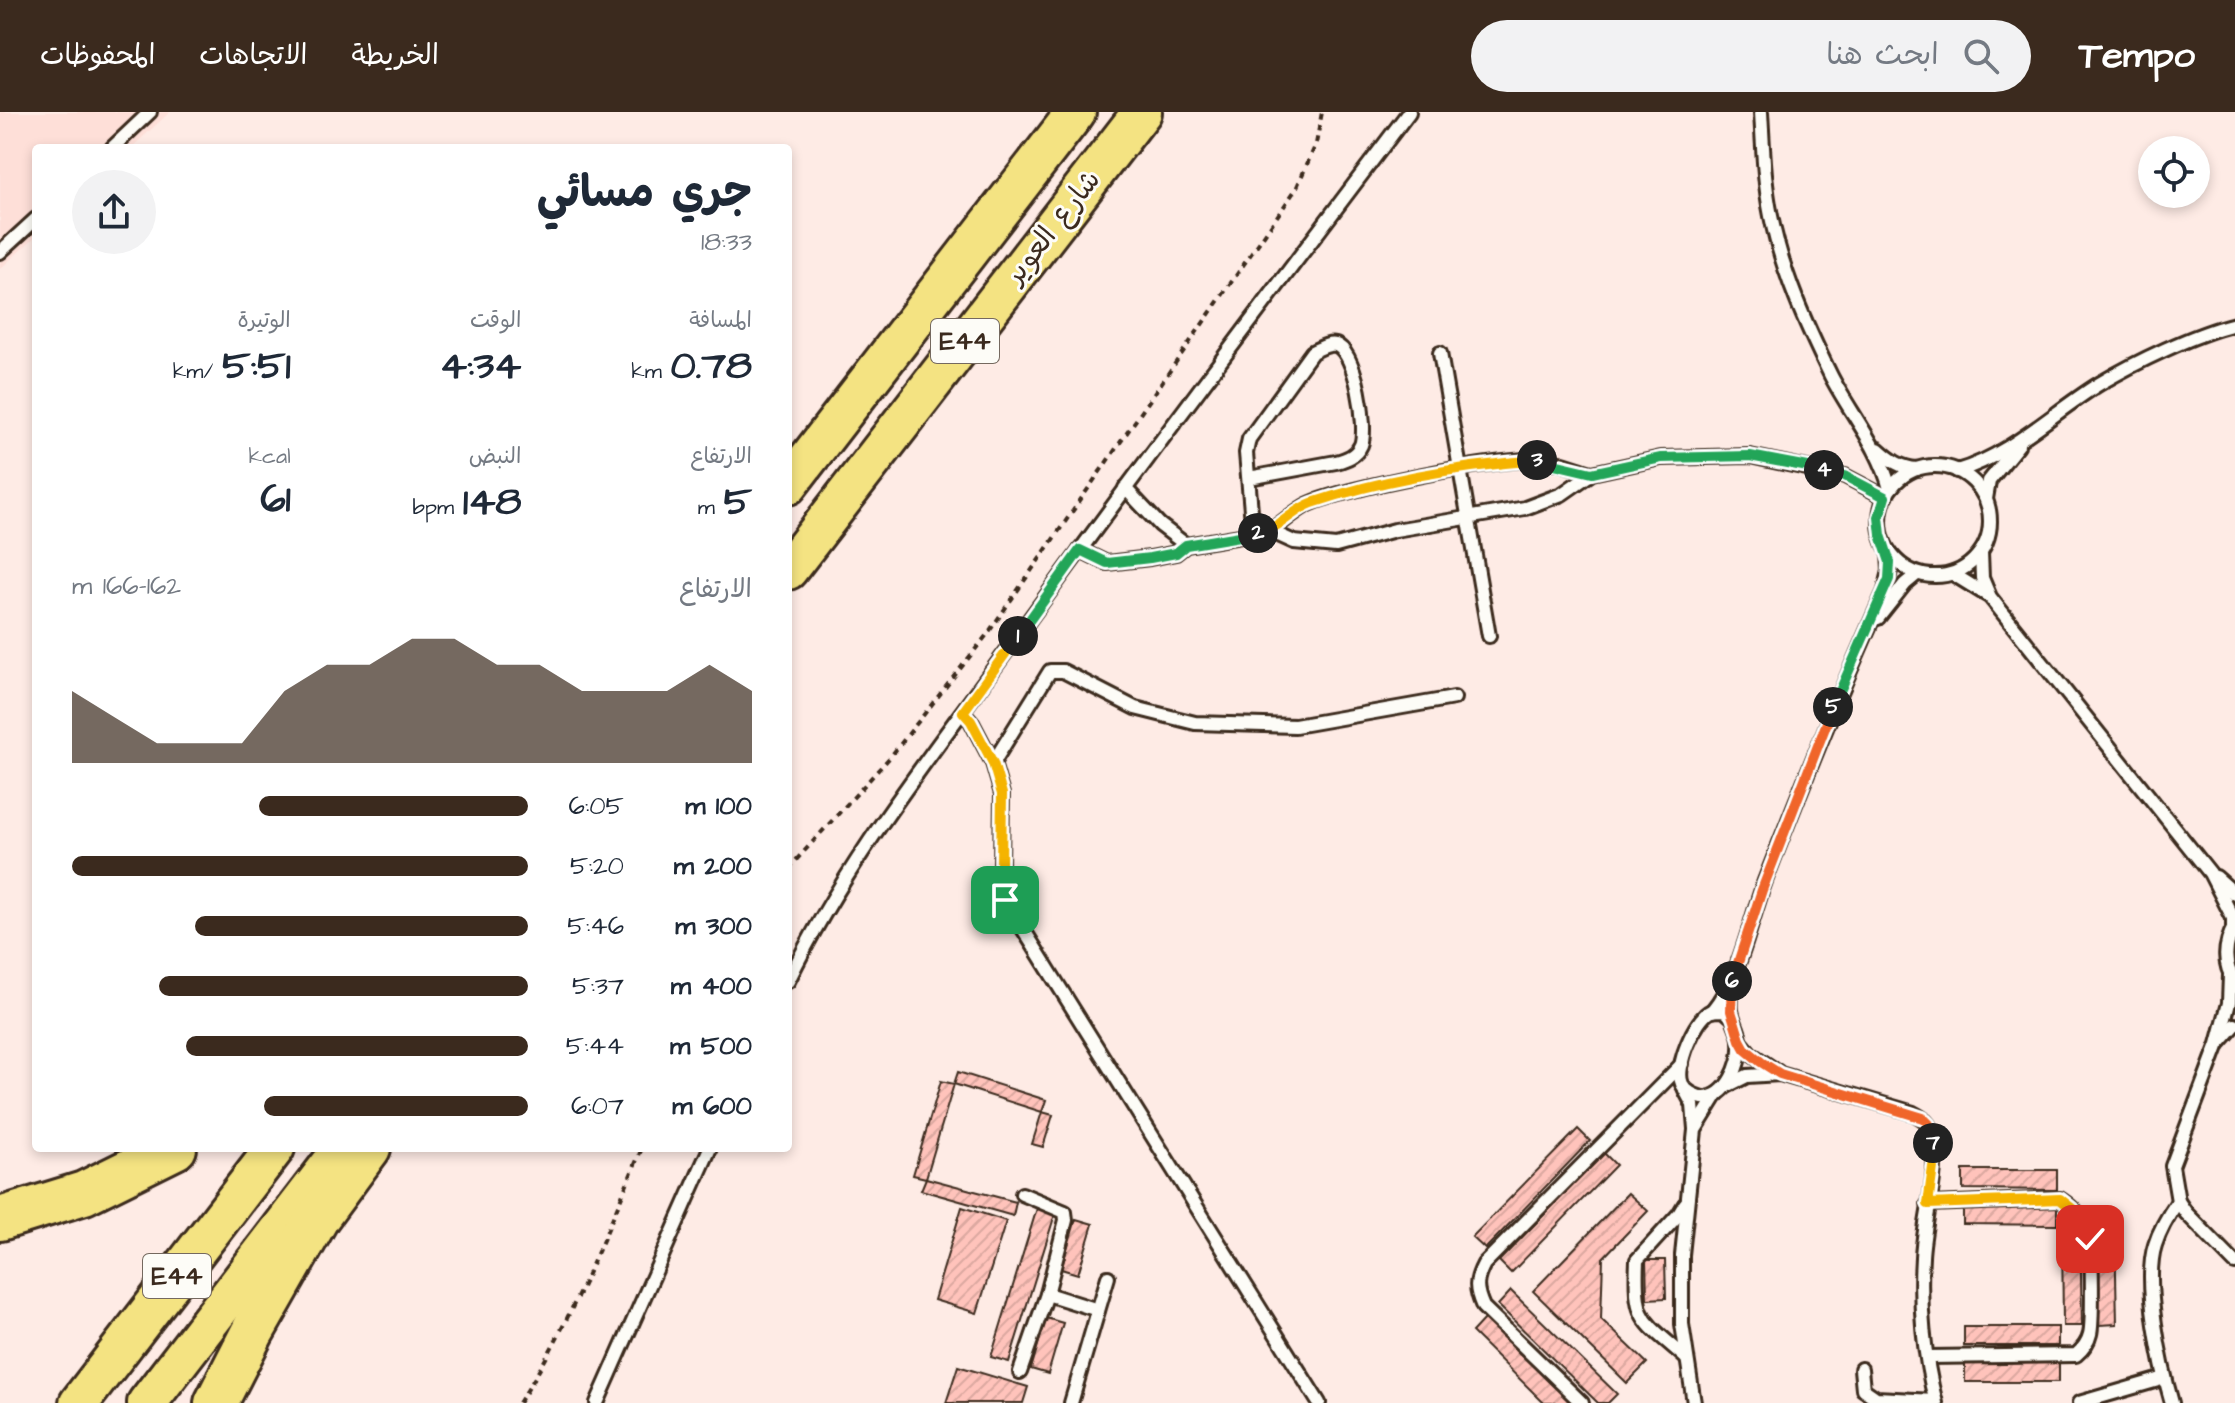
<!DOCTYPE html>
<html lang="ar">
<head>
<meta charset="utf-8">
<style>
  :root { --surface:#fff; --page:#f2f2f3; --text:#1f2937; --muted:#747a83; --accent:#3b2a1e }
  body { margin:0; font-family:"Architects Daughter","Playpen Sans Arabic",sans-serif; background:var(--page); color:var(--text); direction:rtl; height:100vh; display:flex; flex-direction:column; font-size:30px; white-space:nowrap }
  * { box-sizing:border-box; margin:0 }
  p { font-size:26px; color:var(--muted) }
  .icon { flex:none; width:44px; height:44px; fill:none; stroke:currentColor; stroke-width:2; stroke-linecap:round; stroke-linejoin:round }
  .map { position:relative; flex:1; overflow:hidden; direction:ltr }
  .drawer { position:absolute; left:32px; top:32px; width:760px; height:1008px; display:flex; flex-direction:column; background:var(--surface); border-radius:8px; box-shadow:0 4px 12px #0003; direction:rtl }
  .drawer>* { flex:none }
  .tools { position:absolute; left:2138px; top:24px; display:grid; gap:16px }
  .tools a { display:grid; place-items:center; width:72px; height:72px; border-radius:50%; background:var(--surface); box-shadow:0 4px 12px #0003; font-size:40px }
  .pin { position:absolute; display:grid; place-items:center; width:68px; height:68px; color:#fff; margin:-34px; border-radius:16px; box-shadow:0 4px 12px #0006 }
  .km { position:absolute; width:40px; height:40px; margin:-20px; border-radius:50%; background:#222; color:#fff; font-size:22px; line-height:40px; text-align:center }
  .round { display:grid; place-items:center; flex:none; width:84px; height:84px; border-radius:42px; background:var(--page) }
  .overview { display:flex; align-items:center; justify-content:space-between; height:136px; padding:0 40px }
  h1 { font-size:44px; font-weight:700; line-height:60px }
  .stats { display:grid; grid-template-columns:repeat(3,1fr); gap:12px; height:136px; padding:8px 40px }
  .stats div { display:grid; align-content:center }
  .stats b { font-size:40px; font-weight:700 }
  .stats small { font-size:22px; font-weight:400 }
  .stats p { font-size:22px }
  .chart { height:224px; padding:16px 40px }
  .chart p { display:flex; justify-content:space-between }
  .chart svg { width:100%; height:144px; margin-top:8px; fill:var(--accent); opacity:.7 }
  ul { padding:0 40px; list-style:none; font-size:26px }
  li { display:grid; grid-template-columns:128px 96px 1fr; align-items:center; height:60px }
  li i { height:20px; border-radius:10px; background:var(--accent) }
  header { display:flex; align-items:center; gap:48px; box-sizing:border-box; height:112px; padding:0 40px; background:var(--accent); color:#fff }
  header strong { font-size:38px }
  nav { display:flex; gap:44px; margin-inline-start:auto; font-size:28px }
  .search { width:560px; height:72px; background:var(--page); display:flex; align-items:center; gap:20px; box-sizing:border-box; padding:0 28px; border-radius:44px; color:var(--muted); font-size:30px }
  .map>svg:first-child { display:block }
  .built { fill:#fedfd8 }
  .building { fill:url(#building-hatch); stroke:#3b2a1e; stroke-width:2 }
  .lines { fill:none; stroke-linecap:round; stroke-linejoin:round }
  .service-casing { stroke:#3b2a1e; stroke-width:18 }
  .trunk-casing { stroke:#3b2a1e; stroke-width:44 }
  .motorway-casing { stroke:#3b2a1e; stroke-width:48 }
  .path { stroke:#3b2a1e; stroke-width:4; stroke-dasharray:6 6; stroke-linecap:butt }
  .service { stroke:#fdfcf7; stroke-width:12 }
  .trunk { stroke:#f4e382; stroke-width:38 }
  .motorway { stroke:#f4e382; stroke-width:42 }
  .split-1-casing { stroke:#fff; stroke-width:16 }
  .split-2-casing { stroke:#fff; stroke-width:16 }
  .split-3-casing { stroke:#fff; stroke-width:16 }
  .split-4-casing { stroke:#fff; stroke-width:16 }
  .split-5-casing { stroke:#fff; stroke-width:16 }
  .split-6-casing { stroke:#fff; stroke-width:16 }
  .split-7-casing { stroke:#fff; stroke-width:16 }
  .split-8-casing { stroke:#fff; stroke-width:16 }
  .split-1 { stroke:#f5b400; stroke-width:10 }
  .split-2 { stroke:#22a559; stroke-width:10 }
  .split-3 { stroke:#f5b400; stroke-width:10 }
  .split-4 { stroke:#22a559; stroke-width:10 }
  .split-5 { stroke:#22a559; stroke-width:10 }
  .split-6 { stroke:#f0652b; stroke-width:10 }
  .split-7 { stroke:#f0652b; stroke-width:10 }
  .split-8 { stroke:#f5b400; stroke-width:10 }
  .labels { text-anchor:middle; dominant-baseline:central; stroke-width:6; stroke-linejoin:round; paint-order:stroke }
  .shield { fill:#fdfcf7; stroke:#75695f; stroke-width:2 }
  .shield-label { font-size:26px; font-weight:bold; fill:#3b2a1e }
  .street-label { font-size:28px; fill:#3b2a1e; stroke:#fdfcf7 }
</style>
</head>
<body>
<header>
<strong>Tempo</strong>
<div class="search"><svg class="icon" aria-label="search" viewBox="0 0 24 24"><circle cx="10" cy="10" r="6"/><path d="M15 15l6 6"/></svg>ابحث هنا</div>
<nav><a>الخريطة</a><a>الاتجاهات</a><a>المحفوظات</a></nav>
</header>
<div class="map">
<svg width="2235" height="1291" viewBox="0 0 2235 1291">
  <defs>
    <pattern id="building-hatch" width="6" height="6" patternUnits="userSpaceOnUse" patternTransform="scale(2)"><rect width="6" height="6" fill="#ffc3bb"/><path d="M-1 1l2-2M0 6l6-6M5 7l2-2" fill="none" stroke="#dba8a0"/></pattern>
  </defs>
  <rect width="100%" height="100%" fill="#feebe5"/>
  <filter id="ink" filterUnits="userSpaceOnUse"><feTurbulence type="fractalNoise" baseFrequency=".0125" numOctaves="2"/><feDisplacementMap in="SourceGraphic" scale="16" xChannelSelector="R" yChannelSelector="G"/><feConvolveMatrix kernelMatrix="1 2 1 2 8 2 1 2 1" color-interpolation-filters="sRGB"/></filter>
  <g filter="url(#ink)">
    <!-- built -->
    <polygon class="built" points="0,0 170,0 131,36 36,36 36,124 0,157"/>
    <!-- building -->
    <g class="building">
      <polygon points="958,960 1046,988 1042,1000 954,972"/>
      <polygon points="941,969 954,972 926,1066 913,1063"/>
      <polygon points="1042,1000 1053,1003 1043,1035 1032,1032"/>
      <polygon points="1578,1017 1590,1029 1485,1137 1472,1125"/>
      <polygon points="1604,1041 1616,1053 1511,1161 1499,1149"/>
      <polygon points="1963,1058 2057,1058 2057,1078 1963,1077"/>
      <polygon points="926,1066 1016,1090 1013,1104 921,1078"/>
      <polygon points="1628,1081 1648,1099 1603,1146 1601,1207 1647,1251 1627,1271 1533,1179"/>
      <polygon points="1038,1093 1056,1099 1009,1250 991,1245"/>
      <polygon points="1963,1093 2057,1093 2057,1113 1963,1112"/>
      <polygon points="962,1095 1006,1109 977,1201 934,1188"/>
      <polygon points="1076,1107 1093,1112 1078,1162 1061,1157"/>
      <polygon points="2115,1114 2117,1212 2099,1213 2097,1115"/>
      <polygon points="2080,1115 2082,1214 2063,1214 2062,1116"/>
      <polygon points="1646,1148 1665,1148 1666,1186 1647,1187"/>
      <polygon points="1511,1179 1617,1282 1608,1291 1598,1291 1498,1193"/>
      <polygon points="1046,1206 1063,1211 1048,1262 1031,1257"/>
      <polygon points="1485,1206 1572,1291 1544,1291 1472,1220"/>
      <rect x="1964" y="1215" width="94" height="19"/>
      <rect x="1965" y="1251" width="94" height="19"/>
      <polygon points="958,1254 1028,1275 1023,1291 946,1291"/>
    </g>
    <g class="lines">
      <!-- service casing -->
      <g class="service-casing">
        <g id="service">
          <path d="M1761 0C1763 34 1764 70 1771 104 1782 160 1806 213 1831 264 1850 301 1880 336 1890 377"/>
          <polyline points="112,36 150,0"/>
          <polyline points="0,140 36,107"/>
          <polyline points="1440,241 1489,524"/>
          <path d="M1878 337C1890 348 1901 356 1917 357"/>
          <circle cx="1935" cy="409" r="55"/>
          <path d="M1957 359C2011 343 2052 301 2099 272 2136 250 2194 222 2235 212"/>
          <path d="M1592 361C1577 357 1561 350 1545 348 1511 343 1335 377 1305 394 1293 401 1282 411 1270 419L1294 430 1336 434 1395 418 1525 396 1562 382 1592 361 1661 346 1750 344 1845 364 1885 385"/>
          <path d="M1249 366 1336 350C1347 347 1356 344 1361 333 1368 315 1356 240 1336 233 1327 231 1319 237 1312 240L1249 327 1246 341 1253 422"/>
          <polyline points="1125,376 1160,413 1186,433"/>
          <polyline points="1986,387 1989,369 2018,333"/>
          <polyline points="1080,438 1107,451 1150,446 1176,441 1186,433 1259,421"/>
          <polyline points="1981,440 1982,466 1990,485 2210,761 2233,806 2233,815"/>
          <polyline points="1953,462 1987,483"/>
          <polyline points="1878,506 1905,472 1917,462"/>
          <polyline points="963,600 971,609 993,651 1002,682 1001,754 1005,788 1319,1291"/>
          <polyline points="993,651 1050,559 1063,559 1135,596 1195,611 1295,614 1454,586"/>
          <polyline points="2216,765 2235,782"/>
          <polyline points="2230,863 2229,891 2218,932 2172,1054 2178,1089 2186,1101 2235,1151"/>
          <path d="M788 869C847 748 930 645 1008 537 1139 356 1274 178 1409 0"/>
          <path d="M2235 870C2222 851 2225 831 2235 813"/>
          <path d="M1732 872C1732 880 1730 889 1731 898 1732 908 1739 917 1740 928 1742 951 1728 987 1702 986 1694 983 1686 980 1682 972 1674 956 1695 906 1711 899 1715 898 1720 898 1724 898L1733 906"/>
          <path d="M1712 899C1741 863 1749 812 1765 769 1803 671 1842 574 1885 479L1890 459 1889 440"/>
          <polyline points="1740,929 1751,942 1778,960"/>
          <polyline points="2220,930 2235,913"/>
          <path d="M1727 974 1747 964 1780 962 1913 1001C1923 1006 1930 1011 1932 1023 1940 1060 1924 1106 1922 1145 1919 1192 1924 1245 1936 1291"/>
          <polyline points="1685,978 1693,993 1695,1017"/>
          <path d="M1685 1092 1679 1102 1637 1148C1634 1212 1643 1207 1687 1247"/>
          <polyline points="1047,1182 1098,1198"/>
          <path d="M1928 1245 2076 1243C2083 1237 2088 1231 2090 1222 2093 1211 2092 1139 2090 1127 2087 1110 2074 1096 2060 1087L1928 1092"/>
          <polyline points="1861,1257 1863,1277 1876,1286 1935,1289"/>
          <polyline points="1020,1260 1047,1182 1066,1108 1065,1100 1022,1082"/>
          <polyline points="597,1291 710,1036"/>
          <polyline points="1071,1291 1108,1165"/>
          <path d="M1582 1291 1483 1195C1475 1177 1475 1169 1484 1152L1682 952"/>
          <polyline points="1694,1291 1682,1212 1682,1143 1695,1018 1716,984"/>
          <polyline points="2079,1291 2165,1266"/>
          <path d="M2172 1291C2161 1254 2143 1169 2155 1133 2160 1117 2169 1102 2178 1089"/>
        </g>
      </g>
      <!-- trunk casing -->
      <g class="trunk-casing">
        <g id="trunk">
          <polyline points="788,373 1076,0"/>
          <polyline points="788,458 1142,0"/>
          <polyline points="79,1291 275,1036"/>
          <polyline points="147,1291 343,1036"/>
        </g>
      </g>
      <!-- motorway casing -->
      <g class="motorway-casing">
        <g id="motorway">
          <polyline points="0,1107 84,1081 175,1036"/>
          <polyline points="216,1291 253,1219 318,1105 369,1036"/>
        </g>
      </g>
      <!-- path -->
      <g class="path">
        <polyline points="788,757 891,644 986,524 1296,77 1316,32 1322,0"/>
        <path d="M519 1291C571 1211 605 1123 642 1036"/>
      </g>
      <!-- service -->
      <use href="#service" class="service"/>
      <!-- trunk -->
      <use href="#trunk" class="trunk"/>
      <!-- motorway -->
      <use href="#motorway" class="motorway"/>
    </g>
  </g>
  <g class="lines" filter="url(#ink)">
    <!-- split-1 casing -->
    <g class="split-1-casing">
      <polyline id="split-1" points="1005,788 1001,754 1002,682 993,651 971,609 963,600 1018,524"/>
    </g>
    <!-- split-2 casing -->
    <g class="split-2-casing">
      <polyline id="split-2" points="1018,524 1080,438 1107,451 1150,446 1176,441 1186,433 1258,421"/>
    </g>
    <!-- split-3 casing -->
    <g class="split-3-casing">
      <path id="split-3" d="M1258 421C1280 417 1292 398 1312 391 1383 367 1462 354 1537 348"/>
    </g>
    <!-- split-4 casing -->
    <g class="split-4-casing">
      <polyline id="split-4" points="1537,348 1592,361 1661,346 1750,344 1824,358"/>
    </g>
    <!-- split-5 casing -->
    <g class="split-5-casing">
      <polyline id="split-5" points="1824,358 1845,364 1885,385 1879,405 1881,423 1890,450 1889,467 1833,595"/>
    </g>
    <!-- split-6 casing -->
    <g class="split-6-casing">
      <polyline id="split-6" points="1732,869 1762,778 1833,595"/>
    </g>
    <!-- split-7 casing -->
    <g class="split-7-casing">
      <polyline id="split-7" points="1732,869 1731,899 1740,928 1745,937 1761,950 1780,962 1923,1006 1929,1012 1933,1031"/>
    </g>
    <!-- split-8 casing -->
    <g class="split-8-casing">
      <polyline id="split-8" points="1933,1031 1934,1048 1928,1092 2060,1087 2075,1099 2090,1127"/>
    </g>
    <!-- split-1 -->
    <use href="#split-1" class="split-1"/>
    <!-- split-2 -->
    <use href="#split-2" class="split-2"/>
    <!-- split-3 -->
    <use href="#split-3" class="split-3"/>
    <!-- split-4 -->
    <use href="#split-4" class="split-4"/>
    <!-- split-5 -->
    <use href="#split-5" class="split-5"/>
    <!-- split-6 -->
    <use href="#split-6" class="split-6"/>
    <!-- split-7 -->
    <use href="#split-7" class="split-7"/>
    <!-- split-8 -->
    <use href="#split-8" class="split-8"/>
  </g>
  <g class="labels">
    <!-- shield labels -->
    <g class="shield">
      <rect x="931" y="207" width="68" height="44" rx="6"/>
      <rect x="143" y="1142" width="68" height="44" rx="6"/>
    </g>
    <g class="shield-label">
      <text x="965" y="229">E44</text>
      <text x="177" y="1164">E44</text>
    </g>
    <!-- street labels -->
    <g class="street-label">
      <text transform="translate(1053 115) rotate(-52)">شارع العوير</text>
    </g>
  </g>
</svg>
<div class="tools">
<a><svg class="icon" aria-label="locate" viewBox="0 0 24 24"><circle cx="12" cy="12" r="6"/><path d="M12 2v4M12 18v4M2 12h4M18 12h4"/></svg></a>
</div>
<div class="pin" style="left:1005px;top:788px;background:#1e9e55"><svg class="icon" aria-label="arrive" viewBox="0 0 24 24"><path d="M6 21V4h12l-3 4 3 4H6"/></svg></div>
<div class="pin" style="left:2090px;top:1127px;background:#d93025"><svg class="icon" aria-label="check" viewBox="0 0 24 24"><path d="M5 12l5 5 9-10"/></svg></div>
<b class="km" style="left:1018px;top:524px">1</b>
<b class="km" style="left:1258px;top:421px">2</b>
<b class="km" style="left:1537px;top:348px">3</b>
<b class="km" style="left:1824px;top:358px">4</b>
<b class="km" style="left:1833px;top:595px">5</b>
<b class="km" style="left:1732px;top:869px">6</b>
<b class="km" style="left:1933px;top:1031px">7</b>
<section class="drawer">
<div class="overview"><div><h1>جري مسائي</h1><p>18:33</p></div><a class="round"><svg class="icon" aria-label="share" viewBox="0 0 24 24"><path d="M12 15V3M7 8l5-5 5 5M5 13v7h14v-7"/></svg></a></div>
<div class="stats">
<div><p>المسافة</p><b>0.78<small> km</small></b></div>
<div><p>الوقت</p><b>4:34</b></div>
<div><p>الوتيرة</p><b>5:51<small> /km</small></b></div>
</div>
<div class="stats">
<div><p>الارتفاع</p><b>5<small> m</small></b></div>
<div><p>النبض</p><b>148<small> bpm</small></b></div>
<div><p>kcal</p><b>61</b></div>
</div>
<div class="chart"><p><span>الارتفاع</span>162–166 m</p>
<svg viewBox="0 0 160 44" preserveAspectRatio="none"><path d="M0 44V22L10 30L20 38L30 38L40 38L50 22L60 14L70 14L80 6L90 6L100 14L110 14L120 22L130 22L140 22L150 14L160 22V44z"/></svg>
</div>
<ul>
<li><b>100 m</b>6:05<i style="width:59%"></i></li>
<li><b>200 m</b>5:20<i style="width:100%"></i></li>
<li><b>300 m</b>5:46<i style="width:73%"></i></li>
<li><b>400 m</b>5:37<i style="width:81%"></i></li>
<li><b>500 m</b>5:44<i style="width:75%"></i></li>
<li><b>600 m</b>6:07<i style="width:58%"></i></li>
</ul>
</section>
</div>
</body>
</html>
